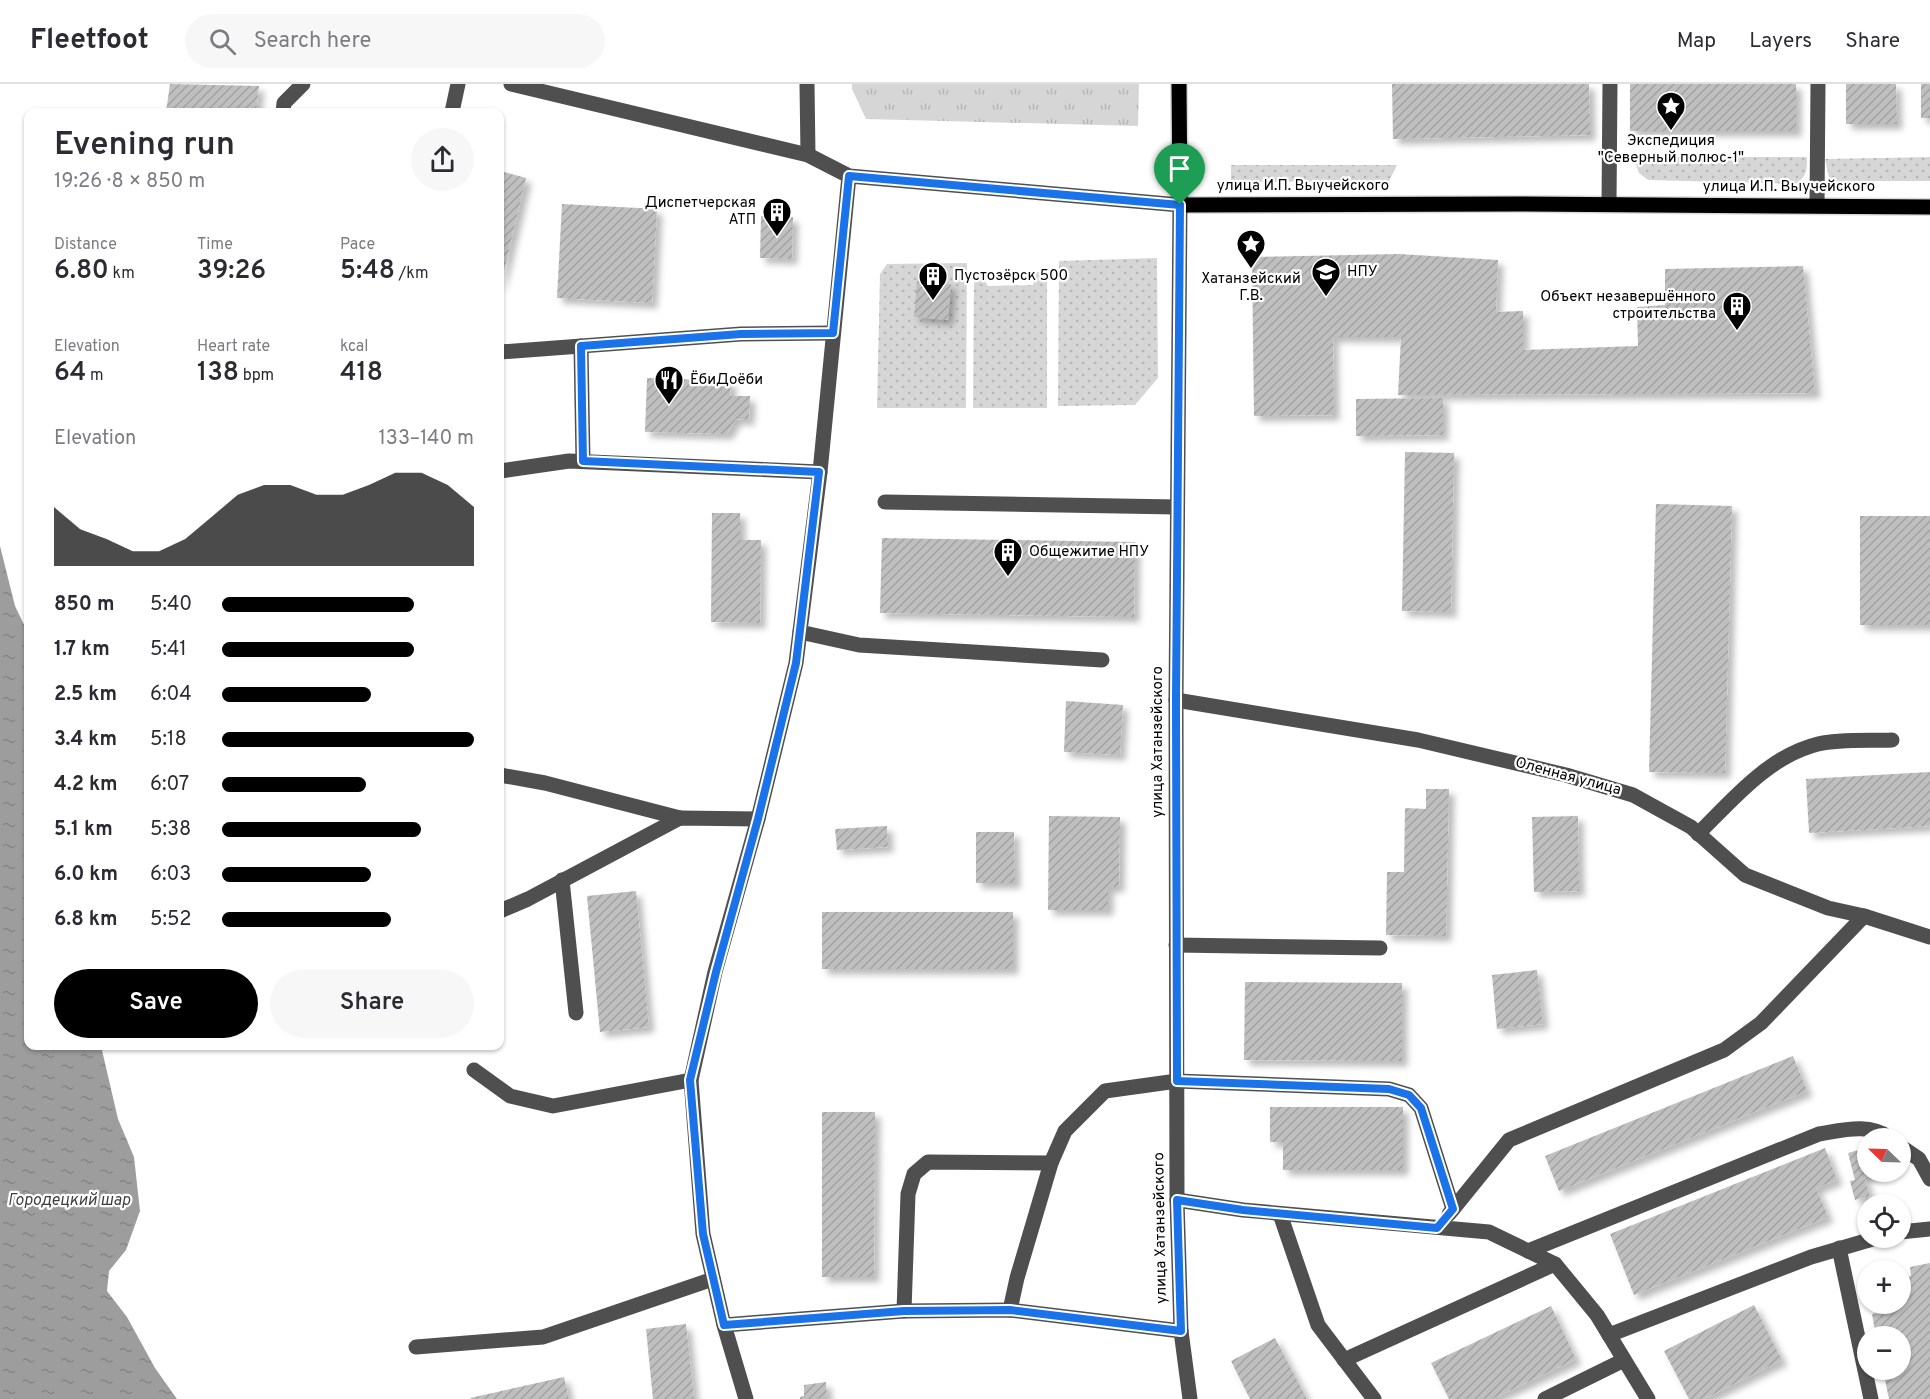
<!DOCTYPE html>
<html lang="en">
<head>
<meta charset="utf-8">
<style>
  :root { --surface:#fff; --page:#f7f7f7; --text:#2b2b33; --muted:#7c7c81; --line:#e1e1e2; --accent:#000 }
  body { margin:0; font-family:Overpass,sans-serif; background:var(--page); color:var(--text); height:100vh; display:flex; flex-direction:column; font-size:22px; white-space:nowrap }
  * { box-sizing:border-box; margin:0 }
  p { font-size:20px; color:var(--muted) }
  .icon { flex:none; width:33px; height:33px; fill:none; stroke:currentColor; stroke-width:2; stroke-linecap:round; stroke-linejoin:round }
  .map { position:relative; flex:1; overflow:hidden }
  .panel { position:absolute; left:24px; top:24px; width:480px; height:942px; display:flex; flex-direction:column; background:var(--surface); border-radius:12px; box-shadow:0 2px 4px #0004 }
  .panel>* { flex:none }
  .needle { width:39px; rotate:293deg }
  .fabs { position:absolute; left:1857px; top:1044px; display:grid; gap:12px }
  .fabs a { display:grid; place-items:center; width:54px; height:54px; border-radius:50%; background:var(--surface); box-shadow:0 2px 4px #0004; font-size:30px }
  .pin { position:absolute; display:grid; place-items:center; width:51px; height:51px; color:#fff; margin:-62px -26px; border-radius:50% 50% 50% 0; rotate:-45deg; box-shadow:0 0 6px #0007 }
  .pin .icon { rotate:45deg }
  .round { display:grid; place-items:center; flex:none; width:63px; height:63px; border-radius:32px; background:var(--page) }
  .head { display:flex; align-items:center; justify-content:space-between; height:102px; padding:0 30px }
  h1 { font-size:33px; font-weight:600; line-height:45px }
  .figures { display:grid; grid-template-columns:repeat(3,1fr); gap:9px; height:102px; padding:6px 30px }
  .figures div { display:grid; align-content:center }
  .figures b { font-size:26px; font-weight:600 }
  .figures small { font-size:16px; font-weight:400 }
  .figures p { font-size:16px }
  .chart { height:168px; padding:12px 30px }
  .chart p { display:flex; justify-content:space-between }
  .chart svg { width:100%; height:108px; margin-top:6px; fill:var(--accent); opacity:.7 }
  .cta { display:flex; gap:12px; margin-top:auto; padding:12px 30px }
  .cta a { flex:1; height:69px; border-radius:36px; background:var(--accent); color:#fff; font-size:24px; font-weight:600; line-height:69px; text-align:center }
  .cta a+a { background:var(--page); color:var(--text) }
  ul { padding:0 30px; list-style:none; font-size:20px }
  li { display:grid; grid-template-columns:96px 72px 1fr; align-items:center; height:45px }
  li i { height:15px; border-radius:8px; background:var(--accent) }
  header { display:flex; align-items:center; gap:36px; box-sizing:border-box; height:84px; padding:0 30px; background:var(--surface); border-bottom:2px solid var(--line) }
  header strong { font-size:28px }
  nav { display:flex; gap:33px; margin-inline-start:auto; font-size:21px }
  .search { width:420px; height:54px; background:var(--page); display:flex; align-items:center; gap:15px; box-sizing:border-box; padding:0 21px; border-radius:33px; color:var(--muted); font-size:22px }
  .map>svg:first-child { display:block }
  .grass { fill:url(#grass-dots) }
  .park { fill:url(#park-tufts) }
  .water { fill:url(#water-ripples) }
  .building { fill:url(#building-hatch); filter:url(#shadow) }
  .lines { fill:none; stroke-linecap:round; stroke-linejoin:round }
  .major-casing { stroke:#dbdbdb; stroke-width:18 }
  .minor { stroke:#4f4f4f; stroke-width:15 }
  .major { stroke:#000; stroke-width:15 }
  .route-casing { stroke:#fff; stroke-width:12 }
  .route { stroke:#1a73e8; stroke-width:8 }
  .labels { text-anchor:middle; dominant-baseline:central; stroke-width:4.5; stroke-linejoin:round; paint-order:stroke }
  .poi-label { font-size:15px; fill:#000; stroke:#fff; text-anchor:start }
  .street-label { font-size:15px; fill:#000; stroke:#fff }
  .water-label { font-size:16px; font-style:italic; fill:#3e3e3e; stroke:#fff }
</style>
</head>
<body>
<header>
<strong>Fleetfoot</strong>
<div class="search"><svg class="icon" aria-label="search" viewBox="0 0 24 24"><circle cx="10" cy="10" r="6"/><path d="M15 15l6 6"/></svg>Search here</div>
<nav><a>Map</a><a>Layers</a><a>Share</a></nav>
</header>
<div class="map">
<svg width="1930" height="1315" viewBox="0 0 1930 1315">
  <defs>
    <pattern id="grass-dots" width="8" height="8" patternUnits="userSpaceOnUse" patternTransform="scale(1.5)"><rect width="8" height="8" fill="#d6d6d6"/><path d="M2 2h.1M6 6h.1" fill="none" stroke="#b6b6b6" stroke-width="1.8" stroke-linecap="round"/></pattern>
    <pattern id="park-tufts" width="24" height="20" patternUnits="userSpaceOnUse" patternTransform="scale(1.5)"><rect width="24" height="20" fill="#d6d6d6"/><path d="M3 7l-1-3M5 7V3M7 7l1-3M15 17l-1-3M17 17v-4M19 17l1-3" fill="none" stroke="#b6b6b6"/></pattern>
    <pattern id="water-ripples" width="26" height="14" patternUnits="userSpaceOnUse" patternTransform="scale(1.5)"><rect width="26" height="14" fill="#9d9d9d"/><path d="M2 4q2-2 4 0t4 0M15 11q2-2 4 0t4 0" fill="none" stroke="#858585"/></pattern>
    <pattern id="building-hatch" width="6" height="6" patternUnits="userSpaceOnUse" patternTransform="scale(1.5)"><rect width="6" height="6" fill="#bfbfbf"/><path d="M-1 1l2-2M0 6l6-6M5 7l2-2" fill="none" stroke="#a2a2a2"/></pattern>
    <filter id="shadow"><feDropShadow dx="5.5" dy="5.5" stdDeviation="3" flood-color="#0004"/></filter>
  </defs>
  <rect width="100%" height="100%" fill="#fff"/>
  <!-- grass -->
  <g class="grass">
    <path d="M1633 73H1807C1807 86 1807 93 1795 100L1648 96 1639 89Z"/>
    <polygon points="1930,73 1930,97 1836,97 1829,94 1825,75"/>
    <polygon points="1231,81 1397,81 1389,97 1231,98"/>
    <polygon points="1157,174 1158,294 1135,321 1058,322 1059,177"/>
    <polygon points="967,179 966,324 877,324 880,190 887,180"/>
    <polygon points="1035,188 1047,188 1047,324 973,324 974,190 981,190 988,202 1033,201"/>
  </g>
  <!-- park -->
  <polygon class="park" points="852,0 1139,0 1138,42 866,35 852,5"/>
  <!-- water -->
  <polygon class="water" points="0,462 15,522 28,549 28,962 101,962 118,1035 134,1073 140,1127 126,1166 109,1187 107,1207 127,1233 155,1284 177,1315 0,1315"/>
  <!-- building -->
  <g class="building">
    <polygon points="170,0 259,2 256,28 166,28"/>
    <polygon points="1392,0 1589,0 1590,51 1393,55"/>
    <rect x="1630" y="0" width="166" height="47"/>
    <polygon points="1846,0 1896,0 1897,40 1846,40"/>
    <rect x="1921" y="0" width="9" height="34"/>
    <polygon points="500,87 526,94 500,204"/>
    <polygon points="562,120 657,125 652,219 557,214"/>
    <polygon points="761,132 793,133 792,175 760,174"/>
    <polygon points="1399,170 1498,176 1496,228 1523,227 1523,266 1638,262 1637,223 1665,221 1665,185 1803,182 1815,309 1398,311 1401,253 1333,253 1334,331 1254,332 1252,173"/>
    <polygon points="917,197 951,200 948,236 914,233"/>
    <polygon points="647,294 731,297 730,312 750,312 749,336 736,335 727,350 645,348"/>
    <polygon points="1443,314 1443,351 1356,352 1356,315"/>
    <polygon points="1405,368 1454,369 1451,528 1402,527"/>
    <polygon points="1656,420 1732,422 1725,689 1649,688"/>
    <polygon points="712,429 740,429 740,456 761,456 760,539 711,538"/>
    <rect x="1860" y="432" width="70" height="109"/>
    <polygon points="882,454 1135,458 1134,533 880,529"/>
    <polygon points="1066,617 1123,621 1120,671 1064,668"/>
    <polygon points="1930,688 1930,742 1809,749 1806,695"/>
    <polygon points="1426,705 1449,705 1446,852 1386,851 1387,788 1404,788 1405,724 1426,725"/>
    <polygon points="1049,732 1120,733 1119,803 1108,803 1108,826 1048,826"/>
    <polygon points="1578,732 1579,807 1534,808 1532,733"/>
    <polygon points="887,742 888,763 837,766 835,745"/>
    <polygon points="976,748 1014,748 1015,799 976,799"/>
    <polygon points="636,807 649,943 600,948 587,812"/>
    <rect x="822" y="828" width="191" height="57"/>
    <polygon points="1537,886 1543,940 1497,945 1492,891"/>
    <polygon points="1245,898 1402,899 1402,977 1244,976"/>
    <polygon points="1793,972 1807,1007 1559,1107 1545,1072"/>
    <polygon points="1270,1023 1403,1023 1403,1086 1283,1086 1283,1058 1270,1058"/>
    <polygon points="822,1028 875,1028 874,1193 822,1193"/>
    <polygon points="1868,1063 1868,1088 1882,1088 1864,1093 1870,1112 1855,1116 1850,1097 1855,1096 1848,1069"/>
    <polygon points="1825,1064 1837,1096 1816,1104 1828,1133 1634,1211 1610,1150"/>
    <polygon points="1930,1179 1930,1315 1889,1315 1883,1286 1900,1286 1900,1252 1876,1252 1872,1230 1879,1229 1877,1220 1900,1220 1900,1194 1911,1192 1910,1183"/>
    <polygon points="1754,1221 1782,1276 1704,1315 1689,1315 1664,1267"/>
    <polygon points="1551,1222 1576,1275 1492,1315 1449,1315 1431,1279"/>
    <polygon points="686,1240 694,1315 653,1315 646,1245"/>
    <polygon points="1275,1254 1307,1315 1250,1315 1231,1277"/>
    <polygon points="564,1293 569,1315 471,1315 470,1314"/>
    <polygon points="826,1298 827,1315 800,1315 800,1313 804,1312 804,1301"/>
  </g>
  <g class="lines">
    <!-- major casing -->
    <g class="major-casing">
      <polyline id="major" points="1179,0 1180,121 1517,120 1930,123"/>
    </g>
    <!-- minor -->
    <g class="minor">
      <polyline points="511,0 808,71 849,92 1180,121 1176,616 1177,1116 1181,1247 1190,1315"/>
      <polyline points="807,0 808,71"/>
      <polyline points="283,28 284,19 303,0"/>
      <polyline points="452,28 458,0"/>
      <polyline points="1609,120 1610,0"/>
      <polyline points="1817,121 1818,0"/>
      <polyline points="581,262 583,377"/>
      <polyline points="500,268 741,250 833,249"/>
      <polyline points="500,387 569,377 820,388"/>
      <polyline points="885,418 1177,423"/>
      <polyline points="800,548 859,561 1102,576"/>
      <polyline points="1176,616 1418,656 1566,691 1633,711 1691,743 1745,791 1828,824 1864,832 1930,853"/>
      <polyline points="500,691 545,699 680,734"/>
      <path d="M1698 750C1733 715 1769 672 1818 660 1840 655 1870 657 1892 656"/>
      <polyline points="562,796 576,929"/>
      <polyline points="500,827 528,815 680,734 758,735"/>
      <polyline points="1176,861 1380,864"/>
      <polyline points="474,986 510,1012 553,1022 691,996"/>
      <polyline points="1900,1062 1919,1075 1930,1095"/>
      <polyline points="1177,1116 1243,1126 1489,1148 1555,1180 1597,1231 1648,1315"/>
      <polyline points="1280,1130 1318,1241 1374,1315"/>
      <polyline points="1449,1130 1509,1056 1724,966 1761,939 1864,832"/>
      <polyline points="1900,1148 1930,1145"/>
      <polyline points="1839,1164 1871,1315"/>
      <path d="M1528 1167 1819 1050C1844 1046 1869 1039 1890 1054"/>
      <polyline points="1010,1226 1017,1194 1051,1079 1065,1047 1105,1007 1177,997 1389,1005 1409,1011 1421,1024 1453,1125"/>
      <polyline points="904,1227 908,1110 914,1090 928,1078 1051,1079"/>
      <polyline points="724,1241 904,1227 1010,1226 1181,1247"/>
      <polyline points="1609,1251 1811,1173 1876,1154"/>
      <polyline points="416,1263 543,1253 713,1195"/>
      <polyline points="1344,1276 1555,1180"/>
      <polyline points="746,1315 724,1241 703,1150 691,996 715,888 758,735 796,579 820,388 849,92"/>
      <polyline points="1545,1315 1624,1276"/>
    </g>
    <!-- major -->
    <use href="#major" class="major"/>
  </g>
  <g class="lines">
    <!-- route casing -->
    <g class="route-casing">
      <polygon id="route" points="849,92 1180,121 1176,616 1177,997 1389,1005 1409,1011 1421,1024 1453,1125 1437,1144 1243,1126 1177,1116 1181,1247 1010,1226 904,1227 724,1241 703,1150 690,996 716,888 758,735 796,579 819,388 583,377 581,262 741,250 833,249"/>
    </g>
    <!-- route -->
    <use href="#route" class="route"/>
  </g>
  <!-- icons -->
  <defs>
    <g id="sight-pin" transform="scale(1.5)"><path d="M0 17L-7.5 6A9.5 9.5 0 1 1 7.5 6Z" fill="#000" stroke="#fff"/><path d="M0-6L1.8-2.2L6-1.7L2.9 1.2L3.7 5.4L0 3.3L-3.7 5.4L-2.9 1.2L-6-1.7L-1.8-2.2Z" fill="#fff"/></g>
    <g id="building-pin" transform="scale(1.5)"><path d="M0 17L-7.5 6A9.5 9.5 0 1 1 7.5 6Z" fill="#000" stroke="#fff"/><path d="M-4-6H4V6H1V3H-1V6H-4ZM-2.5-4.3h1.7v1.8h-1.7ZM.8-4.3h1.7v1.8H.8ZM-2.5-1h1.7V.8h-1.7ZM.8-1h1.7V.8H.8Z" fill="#fff"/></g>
    <g id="university-pin" transform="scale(1.5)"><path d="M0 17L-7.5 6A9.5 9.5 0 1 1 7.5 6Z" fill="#000" stroke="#fff"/><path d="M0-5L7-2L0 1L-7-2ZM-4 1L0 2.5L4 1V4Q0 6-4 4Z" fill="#fff"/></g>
    <g id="restaurant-pin" transform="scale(1.5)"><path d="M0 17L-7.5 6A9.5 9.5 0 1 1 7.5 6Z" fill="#000" stroke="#fff"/><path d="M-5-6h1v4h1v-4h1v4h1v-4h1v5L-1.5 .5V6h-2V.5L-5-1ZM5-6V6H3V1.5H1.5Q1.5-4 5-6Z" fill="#fff"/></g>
  </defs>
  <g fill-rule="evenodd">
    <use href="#sight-pin" x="1671" y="22"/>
    <use href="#building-pin" x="777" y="128"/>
    <use href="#sight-pin" x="1251" y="160"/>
    <use href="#university-pin" x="1326" y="188"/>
    <use href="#building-pin" x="933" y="192"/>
    <use href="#building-pin" x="1737" y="222"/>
    <use href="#restaurant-pin" x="669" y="296"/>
    <use href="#building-pin" x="1008" y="468"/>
  </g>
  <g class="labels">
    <!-- poi labels -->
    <g class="poi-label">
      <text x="1671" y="57" text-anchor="middle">Экспедиция<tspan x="1671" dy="17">"Северный полюс-1"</tspan></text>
      <text x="756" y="119" text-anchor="end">Диспетчерская<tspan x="756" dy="17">АТП</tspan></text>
      <text x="1347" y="188">НПУ</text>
      <text x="954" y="192">Пустозёрск 500</text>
      <text x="1251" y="195" text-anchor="middle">Хатанзейский<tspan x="1251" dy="17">Г.В.</tspan></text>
      <text x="1716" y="213" text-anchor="end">Объект незавершённого<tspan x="1716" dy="17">строительства</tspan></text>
      <text x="690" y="296">ЁбиДоёби</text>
      <text x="1029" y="468">Общежитие НПУ</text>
    </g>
    <!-- street labels -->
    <g class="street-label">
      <text x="1303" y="102">улица И.П. Выучейского</text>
      <text x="1789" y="103">улица И.П. Выучейского</text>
      <text transform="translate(1158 658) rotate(-90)">улица Хатанзейского</text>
      <text transform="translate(1568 693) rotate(15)">Оленная улица</text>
      <text transform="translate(1161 1144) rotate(-91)">улица Хатанзейского</text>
    </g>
    <!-- water labels -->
    <g class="water-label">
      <text x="69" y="1117">Городецкий шар</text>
    </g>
  </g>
</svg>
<div class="fabs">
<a><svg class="needle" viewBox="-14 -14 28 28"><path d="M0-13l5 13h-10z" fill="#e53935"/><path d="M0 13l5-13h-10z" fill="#7c7c81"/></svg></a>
<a><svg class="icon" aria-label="locate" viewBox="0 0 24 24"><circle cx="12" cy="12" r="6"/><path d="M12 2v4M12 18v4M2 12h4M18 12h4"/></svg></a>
<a>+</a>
<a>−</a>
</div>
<div class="pin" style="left:1180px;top:121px;background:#1e9e55"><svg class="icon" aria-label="arrive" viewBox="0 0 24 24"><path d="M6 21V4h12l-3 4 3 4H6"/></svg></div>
<section class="panel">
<div class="head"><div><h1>Evening run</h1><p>19:26 · 8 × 850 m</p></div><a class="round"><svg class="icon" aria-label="share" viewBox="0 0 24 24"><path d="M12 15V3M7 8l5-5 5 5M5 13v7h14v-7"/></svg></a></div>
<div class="figures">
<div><p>Distance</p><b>6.80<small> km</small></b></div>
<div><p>Time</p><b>39:26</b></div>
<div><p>Pace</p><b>5:48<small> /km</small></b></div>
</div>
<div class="figures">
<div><p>Elevation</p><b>64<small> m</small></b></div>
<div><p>Heart rate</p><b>138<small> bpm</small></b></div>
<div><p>kcal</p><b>418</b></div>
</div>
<div class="chart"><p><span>Elevation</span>133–140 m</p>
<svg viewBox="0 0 160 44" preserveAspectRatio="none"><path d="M0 44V20L10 29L20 33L30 38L40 38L50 33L60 24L70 15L80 11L90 11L100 15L110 15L120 11L130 6L140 6L150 11L160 20V44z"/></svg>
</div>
<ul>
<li><b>850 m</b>5:40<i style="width:76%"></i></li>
<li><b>1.7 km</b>5:41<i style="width:76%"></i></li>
<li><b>2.5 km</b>6:04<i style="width:59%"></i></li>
<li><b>3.4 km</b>5:18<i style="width:100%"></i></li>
<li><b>4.2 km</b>6:07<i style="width:57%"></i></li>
<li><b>5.1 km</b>5:38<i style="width:79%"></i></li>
<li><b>6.0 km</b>6:03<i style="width:59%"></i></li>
<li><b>6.8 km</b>5:52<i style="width:67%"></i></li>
</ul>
<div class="cta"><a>Save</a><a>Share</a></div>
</section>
</div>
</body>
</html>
